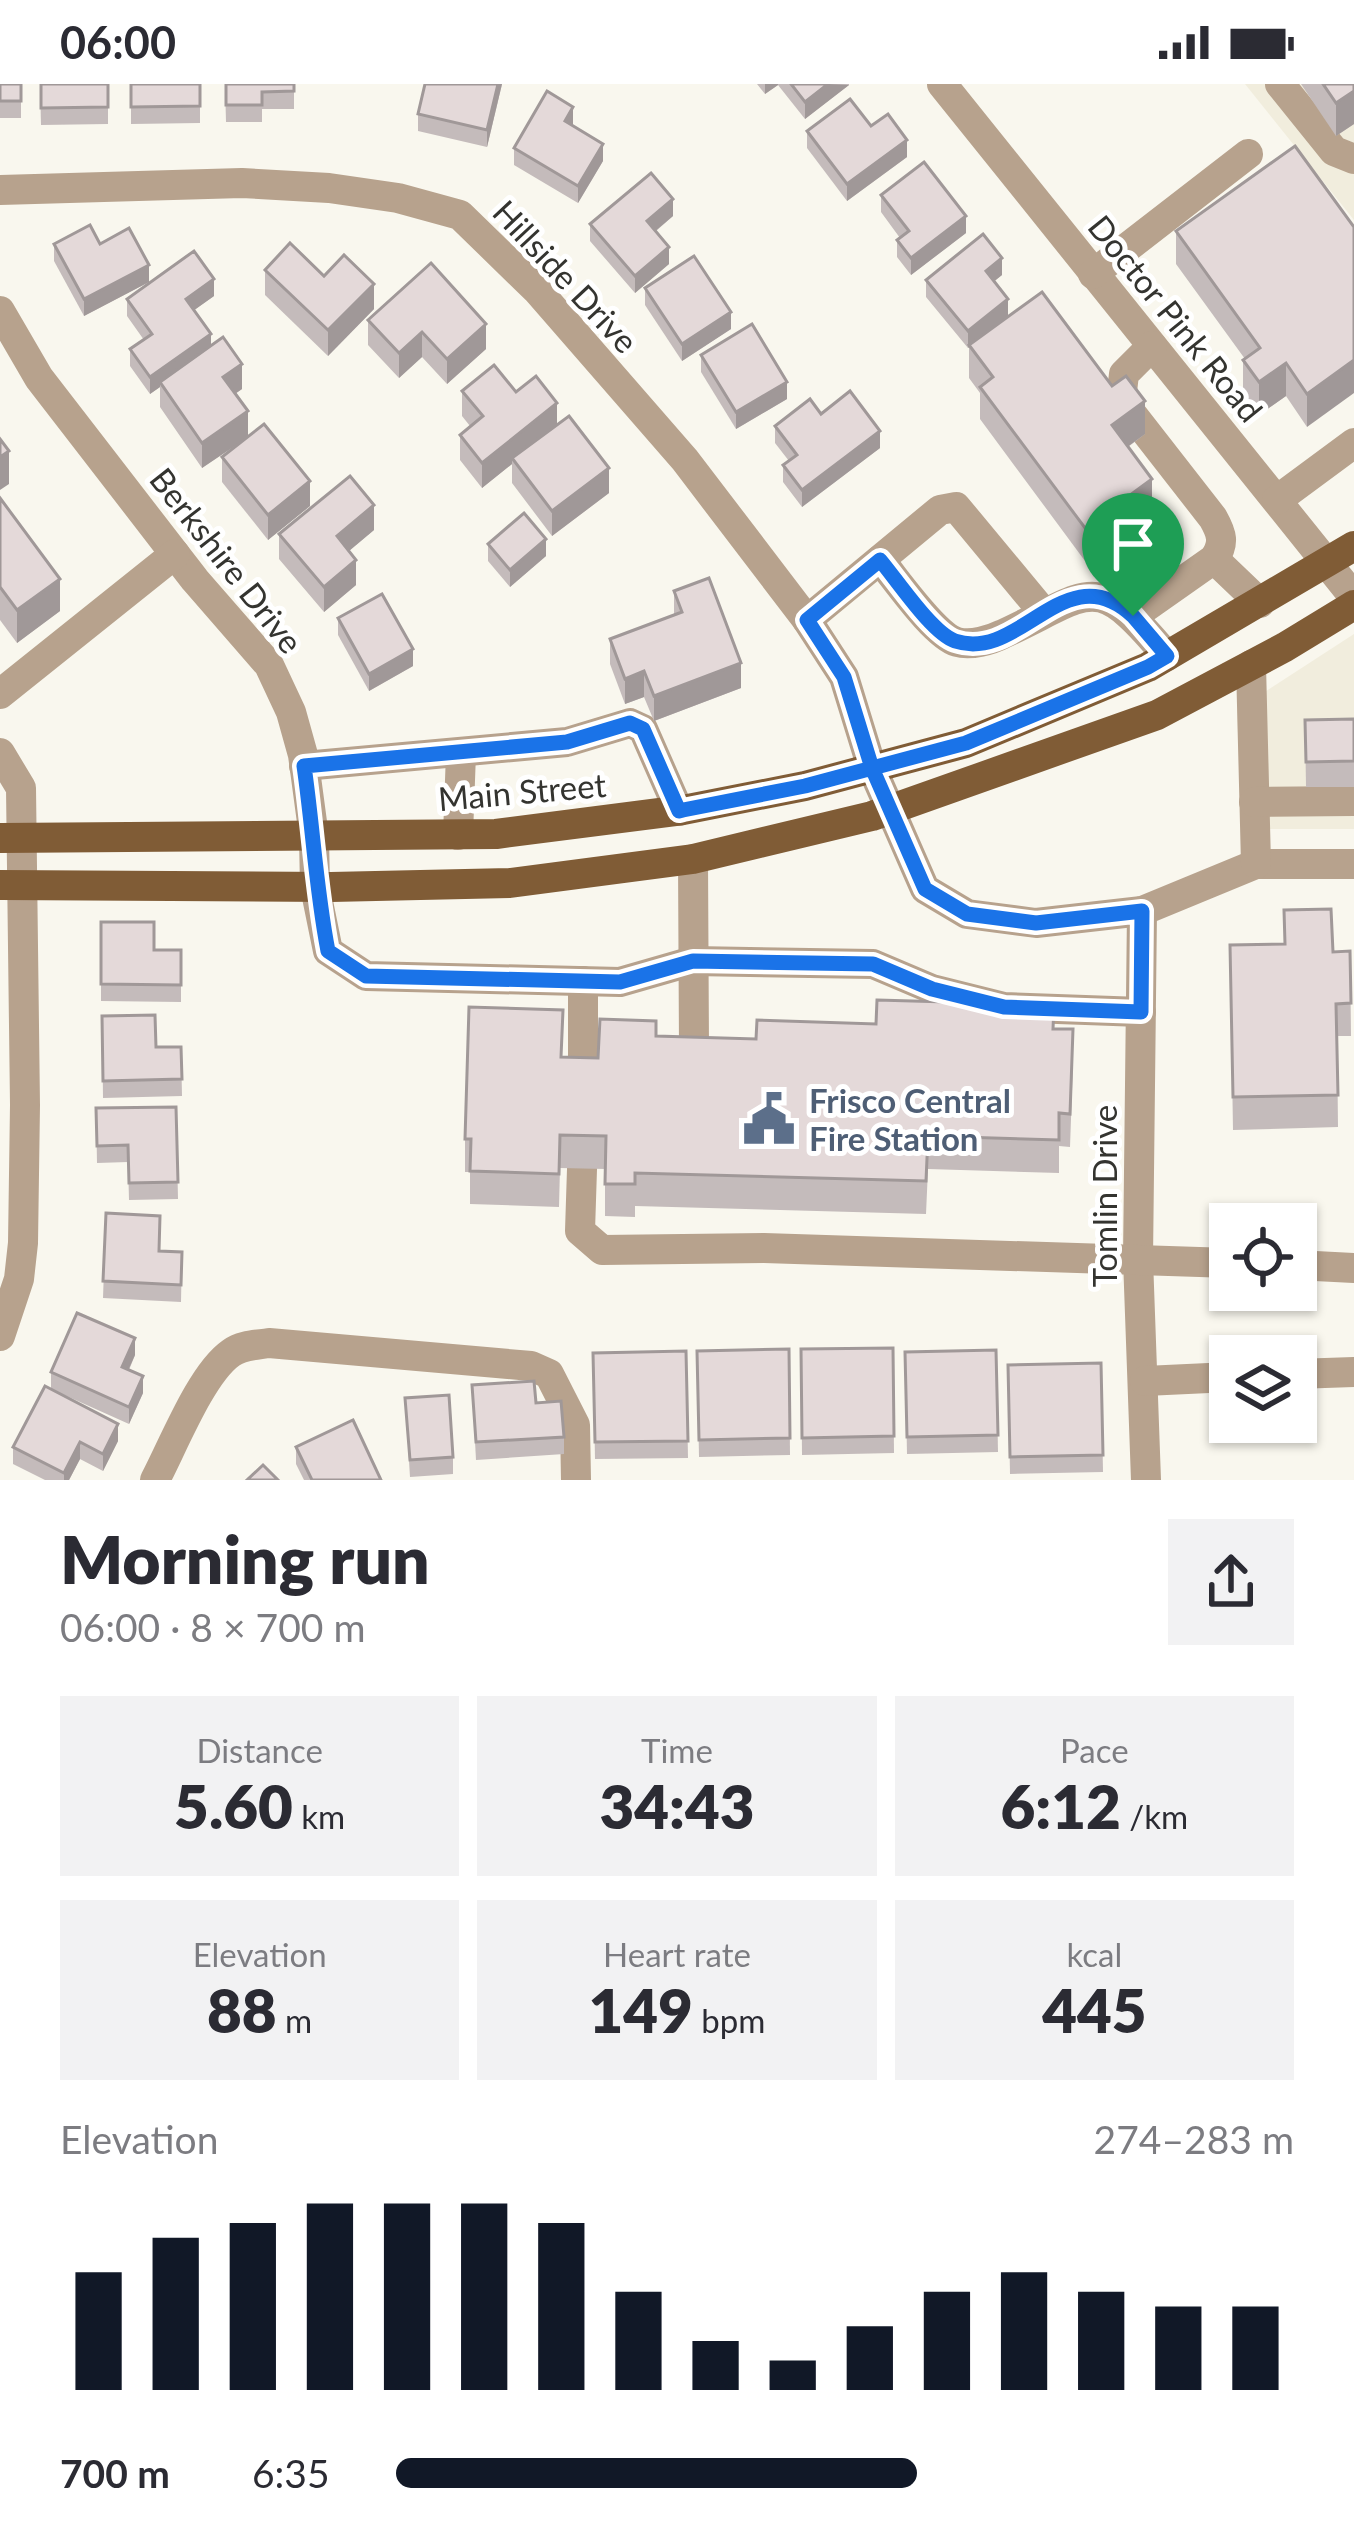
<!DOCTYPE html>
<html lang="en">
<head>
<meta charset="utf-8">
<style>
  :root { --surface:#fff; --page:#f2f2f3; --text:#2b2b33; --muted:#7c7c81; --accent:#111827 }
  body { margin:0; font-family:Lato,sans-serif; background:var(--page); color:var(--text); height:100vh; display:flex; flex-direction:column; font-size:45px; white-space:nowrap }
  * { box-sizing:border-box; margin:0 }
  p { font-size:39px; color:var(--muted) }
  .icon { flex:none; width:66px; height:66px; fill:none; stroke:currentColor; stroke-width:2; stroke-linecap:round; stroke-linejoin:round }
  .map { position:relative; height:1396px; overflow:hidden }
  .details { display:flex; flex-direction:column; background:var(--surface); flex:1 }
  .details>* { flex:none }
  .tools { position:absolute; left:1209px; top:1119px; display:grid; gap:24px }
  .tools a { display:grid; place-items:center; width:108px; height:108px; border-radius:0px; background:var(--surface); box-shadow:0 3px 9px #0004; font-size:60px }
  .pin { position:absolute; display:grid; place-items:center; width:102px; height:102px; color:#fff; margin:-123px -51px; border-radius:50% 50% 50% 0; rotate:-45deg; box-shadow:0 0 12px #0007 }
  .pin .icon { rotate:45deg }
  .round { display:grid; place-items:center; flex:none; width:126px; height:126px; border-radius:0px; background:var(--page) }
  .summary { display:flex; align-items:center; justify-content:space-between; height:204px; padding:0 60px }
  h1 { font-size:66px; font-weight:800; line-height:90px }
  .figures { display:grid; grid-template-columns:repeat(3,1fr); gap:18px; height:204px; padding:12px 60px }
  .figures div { display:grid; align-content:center; border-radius:0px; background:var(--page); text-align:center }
  .figures b { font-size:60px; font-weight:800 }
  .figures small { font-size:33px; font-weight:400 }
  .figures p { font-size:33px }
  .chart { height:336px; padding:24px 60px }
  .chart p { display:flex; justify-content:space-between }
  .chart svg { width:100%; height:216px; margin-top:12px; stroke:var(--accent); stroke-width:6 }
  ul { padding:0 60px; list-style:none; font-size:39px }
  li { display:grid; grid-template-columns:192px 144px 1fr; align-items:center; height:90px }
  li i { height:30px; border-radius:15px; background:var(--accent) }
  .status { display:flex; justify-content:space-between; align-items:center; height:84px; padding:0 60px; background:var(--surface); direction:ltr }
  .status svg { height:33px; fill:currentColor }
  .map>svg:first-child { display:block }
  .built { fill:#f1eddd }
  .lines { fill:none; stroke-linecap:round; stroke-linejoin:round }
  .minor { stroke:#b7a28d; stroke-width:30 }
  .major { stroke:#805c36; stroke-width:30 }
  .wall { fill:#c4bbbb }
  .shaded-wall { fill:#a09898 }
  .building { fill:#e4d9d9; stroke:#a09898; stroke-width:3 }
  .route-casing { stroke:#fff; stroke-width:24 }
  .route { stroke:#1a73e8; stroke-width:15 }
  .labels { text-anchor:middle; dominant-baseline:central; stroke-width:10; stroke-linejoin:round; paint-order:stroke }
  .street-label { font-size:33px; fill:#343430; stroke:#fff }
  .service-label { font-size:33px; font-weight:bold; fill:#4e5e75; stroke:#fff; text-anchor:start }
</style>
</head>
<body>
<div class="status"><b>06:00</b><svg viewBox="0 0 49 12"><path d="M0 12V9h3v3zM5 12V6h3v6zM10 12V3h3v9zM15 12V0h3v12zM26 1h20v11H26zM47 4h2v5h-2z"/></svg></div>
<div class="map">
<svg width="1354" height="1396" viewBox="0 0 1354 1396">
  <rect width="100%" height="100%" fill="#f9f7ee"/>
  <!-- built -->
  <g class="built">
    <polygon points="1245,0 1354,0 1354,136"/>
    <polygon points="1354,550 1354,745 1242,745 1237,626"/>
  </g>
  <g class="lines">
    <!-- minor -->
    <g class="minor">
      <polyline points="942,0 1354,513"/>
      <polyline points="1280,0 1334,67 1354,75"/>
      <polyline points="0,106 242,99 329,104 398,114 460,131 537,206 685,376 807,536 844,593 872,684 925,805 967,830 1036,839 1142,827 1256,780 1354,780"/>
      <polyline points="1093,190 1248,70"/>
      <polyline points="0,227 39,294 195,496 269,581 291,628 303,671 314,753 315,803 328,867 366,892 620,898 693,877 873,880 932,905 1004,923 1141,928"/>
      <polyline points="1277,416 1354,359"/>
      <polyline points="1214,475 1260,519"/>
      <path d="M880 476C896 495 934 551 957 558 971 562 991 556 1003 550 1094 508 1094 485 1167 572"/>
      <path d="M1133 532 1214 475C1225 459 1222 450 1213 434L1121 316 1124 290 1152 262"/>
      <polyline points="807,536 940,426 956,423 1044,529"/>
      <polyline points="1251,581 1256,780"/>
      <polyline points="0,610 175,470"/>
      <polyline points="0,669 21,704 25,1021 23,1159 19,1195 0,1252"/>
      <polyline points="304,682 567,658 630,639 643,645 679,727"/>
      <polyline points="1254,718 1354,717"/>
      <polyline points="458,751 461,669"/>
      <polyline points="693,775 694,965"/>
      <polyline points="1142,827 1138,1175 1146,1396"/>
      <polyline points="583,1006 583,897"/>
      <polyline points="582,1085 580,1147 602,1166 764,1164 1230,1179"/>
      <polyline points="1296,1181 1354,1184"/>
      <polyline points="1296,1290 1354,1288"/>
      <polyline points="1145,1297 1230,1293"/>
      <path d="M155 1396C173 1362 201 1290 231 1269 242 1261 256 1261 269 1259L531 1282 549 1290 575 1341 576 1396"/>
    </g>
    <!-- major -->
    <g class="major">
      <polyline points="0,754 496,750 683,726 805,702 966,659 1148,583 1354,462"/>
      <polyline points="0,801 331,803 510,799 693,775 872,732 1157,631 1285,563 1354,521"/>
    </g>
  </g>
  <!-- wall -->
  <g class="wall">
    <rect x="0" y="0" width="21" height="34"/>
    <polygon points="40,0 108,0 108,40 41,41"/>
    <polygon points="131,0 200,0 200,39 131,40"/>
    <polygon points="225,0 294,0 294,25 262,25 262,38 226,38"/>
    <polygon points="425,0 502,0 487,63 418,47 418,30"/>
    <polygon points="757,0 849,0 849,1 805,35 778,1 765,10"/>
    <polygon points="1301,0 1354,0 1354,40 1336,52"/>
    <polygon points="573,40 572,42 603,77 578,119 514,81 514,64"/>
    <polygon points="871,42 907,73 847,117 807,64 807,47"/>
    <polygon points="881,111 966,149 911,191 897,173 897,156 900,154 881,128"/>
    <polygon points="673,132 656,147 669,180 635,209 590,157 590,140"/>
    <polygon points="1354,143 1307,343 1286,312 1259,331 1243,309 1243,276 1245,275 1176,180 1176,147"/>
    <polygon points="54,160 100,160 149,198 84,232 54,177"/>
    <polygon points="431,179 486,265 447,300 422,273 399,294 368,261 368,236"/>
    <polygon points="265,186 324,192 374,225 328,272 265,211"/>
    <polygon points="1002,191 994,197 1008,232 1145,350 1128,363 1152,427 1085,477 980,335 980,309 969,294 969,263 968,264 926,213 926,196"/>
    <polygon points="645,204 731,245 682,277 645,221"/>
    <polygon points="214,212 194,226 211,261 242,305 235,310 248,353 202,384 160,323 160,303 150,310 130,282 130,265 144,256 127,232 127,215"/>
    <polygon points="701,271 787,315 736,345 701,288"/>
    <polygon points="462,307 516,308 557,341 609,409 552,452 512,399 512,380 482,404 460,376 460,351 470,342 462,332"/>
    <polygon points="821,330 880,364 802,423 783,398 783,381 789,377 775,359 775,342"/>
    <polygon points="222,373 310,422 268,456 222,398"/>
    <polygon points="0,414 60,527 17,559 0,536"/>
    <polygon points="374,446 349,467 356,501 324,528 279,475 279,450"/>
    <polygon points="488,460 546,472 510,503 488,477"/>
    <polygon points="674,507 741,604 654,637 644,613 625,620 610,580 610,555 674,531"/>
    <polygon points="338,534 413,582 369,607 338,551"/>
    <polygon points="1354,635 1354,703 1306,703 1305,636"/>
    <polygon points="1284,826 1333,868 1350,867 1351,952 1337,952 1338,1043 1233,1046 1230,861 1284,860"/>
    <polygon points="101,838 154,866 181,866 181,918 101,917"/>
    <polygon points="102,932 156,963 181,963 182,1012 103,1014"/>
    <polygon points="1054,945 1073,978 1070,1063 1059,1062 1059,1089 928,1085 926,1130 635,1122 635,1133 605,1132 605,1085 560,1084 559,1123 470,1120 470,1088 465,1088 465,1055 563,973 598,974 656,952 756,955"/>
    <polygon points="176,1023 178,1115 129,1116 128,1078 97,1079 96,1024"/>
    <polygon points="106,1129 159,1167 182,1168 181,1218 103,1214"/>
    <polygon points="893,1264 894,1369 802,1371 801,1265"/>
    <polygon points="789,1265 790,1371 699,1373 697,1267"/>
    <polygon points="996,1266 998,1368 907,1370 905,1268"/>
    <polygon points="686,1267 688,1374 595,1375 593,1269"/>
    <polygon points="135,1271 129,1286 143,1309 129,1340 51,1305 51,1288"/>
    <polygon points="1101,1279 1103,1388 1010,1390 1008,1281"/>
    <polygon points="472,1301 536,1319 564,1353 564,1370 476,1376"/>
    <polygon points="405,1314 453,1373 453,1390 410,1393"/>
    <polygon points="118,1357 103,1387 80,1375 69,1396 45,1396 13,1380 13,1363"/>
    <polygon points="296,1363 381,1396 304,1396 296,1380"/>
  </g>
  <!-- shaded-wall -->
  <g class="shaded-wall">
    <polygon points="498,0 502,0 487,63 487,46"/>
    <polygon points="765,0 778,0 778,1 765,10"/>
    <polygon points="828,0 849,1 805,35 805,18"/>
    <polygon points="1354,7 1354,40 1336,52 1336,19"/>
    <polygon points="573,23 573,40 565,54 565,37"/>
    <polygon points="907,56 907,73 847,117 847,100"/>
    <polygon points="603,60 603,77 578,119 578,102"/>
    <polygon points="673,115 673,132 647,154 647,137"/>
    <polygon points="966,132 966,149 911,191 911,174"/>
    <polygon points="669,163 669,180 635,209 635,192"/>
    <polygon points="1002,174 1002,191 986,204 986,187"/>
    <polygon points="149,181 149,198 84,232 84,215"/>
    <polygon points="214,195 214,212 186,232 186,215"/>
    <polygon points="374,200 374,225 328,272 328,246"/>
    <polygon points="1008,215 1008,232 968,264 968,247"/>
    <polygon points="731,228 731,245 682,277 682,260"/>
    <polygon points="486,240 486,265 447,300 447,275"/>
    <polygon points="422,248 422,273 399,294 399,269"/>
    <polygon points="211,250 211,267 160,298 160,303 150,310 150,293"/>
    <polygon points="1354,276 1354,309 1307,343 1307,310"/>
    <polygon points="1286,279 1286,312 1259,331 1259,298"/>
    <polygon points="242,280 242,305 223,318 223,293"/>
    <polygon points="787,298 787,315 736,345 736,328"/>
    <polygon points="1145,317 1145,350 1112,374 1112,341"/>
    <polygon points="557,319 557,344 512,374 512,380 482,404 482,379"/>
    <polygon points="248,327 248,353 202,384 202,359"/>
    <polygon points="880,347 880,364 802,423 802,406"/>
    <polygon points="9,367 9,400 0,406 0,373"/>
    <polygon points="609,384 609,409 552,452 552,427"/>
    <polygon points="1152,395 1152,427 1085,477 1085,444"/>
    <polygon points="310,397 310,422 268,456 268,431"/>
    <polygon points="374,421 374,446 337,477 337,452"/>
    <polygon points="546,455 546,472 510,503 510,486"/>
    <polygon points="356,476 356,501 324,528 324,503"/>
    <polygon points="60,495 60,527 17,559 17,526"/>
    <polygon points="413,565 413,582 369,607 369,590"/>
    <polygon points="741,579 741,604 654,637 654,612"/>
    <polygon points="644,587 644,613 625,620 625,595"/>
    <polygon points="135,1254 135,1271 122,1300 122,1283"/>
    <polygon points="143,1292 143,1309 129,1340 129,1323"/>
    <polygon points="118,1340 118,1357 103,1387 103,1370"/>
    <polygon points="80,1358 80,1375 69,1396 64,1396 64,1389"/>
  </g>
  <!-- building -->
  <g class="building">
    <rect x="0" y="0" width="21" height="17"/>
    <polygon points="41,0 108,0 108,23 41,24"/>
    <polygon points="131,0 200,0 200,22 131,23"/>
    <polygon points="226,0 294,0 294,7 262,8 262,21 226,21"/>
    <polygon points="425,0 498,0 487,46 418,30"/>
    <polygon points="791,0 828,0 805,18"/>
    <polygon points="1323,0 1354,0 1354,7 1336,19"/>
    <polygon points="547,7 573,23 565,37 603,60 578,102 514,64"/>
    <polygon points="850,15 871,42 888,30 907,56 847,100 807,47"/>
    <polygon points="1295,62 1354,143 1354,276 1307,310 1286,279 1259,298 1243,276 1260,264 1176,147"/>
    <polygon points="924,78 966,132 911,174 897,156 909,147 881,111"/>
    <polygon points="651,89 673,115 647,137 669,163 635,192 590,140"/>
    <polygon points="90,141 100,160 129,144 149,181 84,215 54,160"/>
    <polygon points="983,150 1002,174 986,187 1008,215 968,247 926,196"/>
    <polygon points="290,159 324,192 344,171 374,200 328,246 265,186"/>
    <polygon points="194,167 214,195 186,215 211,250 150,293 130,265 152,250 127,215"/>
    <polygon points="694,172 731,228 682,260 645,204"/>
    <polygon points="431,179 486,240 447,275 422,248 399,269 368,236"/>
    <polygon points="1042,208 1112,302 1126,292 1145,317 1112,341 1152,395 1085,444 980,303 993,293 969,261"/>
    <polygon points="752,240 787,298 736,328 701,271"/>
    <polygon points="223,253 242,280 223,293 248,327 202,359 160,298"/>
    <polygon points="494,281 516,308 536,292 557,319 482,379 460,351 483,332 462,307"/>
    <polygon points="850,307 880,347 802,406 783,381 797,371 775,342 810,315 821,330"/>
    <polygon points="569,332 609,384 552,427 512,374"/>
    <polygon points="264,340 310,397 268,431 222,373"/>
    <polygon points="0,355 9,367 0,373"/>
    <polygon points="350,392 374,421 337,452 356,476 324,503 279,450"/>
    <polygon points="0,414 60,495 17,526 0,503"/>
    <polygon points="524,429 546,455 510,486 488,460"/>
    <polygon points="709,494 741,579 654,612 644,587 625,595 610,555 682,528 674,507"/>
    <polygon points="382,510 413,565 369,590 338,534"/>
    <polygon points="1354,635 1354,677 1306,678 1305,636"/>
    <polygon points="1331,825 1333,868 1350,867 1351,919 1336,920 1338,1011 1233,1013 1230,861 1285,860 1284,826"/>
    <polygon points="101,838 154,838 154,866 181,866 181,901 101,900"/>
    <polygon points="877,916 1054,921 1053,945 1073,945 1070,1030 1059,1029 1059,1056 928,1052 926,1097 635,1089 635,1100 605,1100 606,1052 560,1051 559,1090 470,1087 471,1055 465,1055 469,923 563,926 561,973 598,974 600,935 656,937 656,952 756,955 757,936 876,940"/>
    <polygon points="155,931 156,963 181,963 182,995 103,997 102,932"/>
    <polygon points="176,1023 178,1098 129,1099 128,1061 97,1062 96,1024"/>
    <polygon points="106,1129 160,1132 159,1167 182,1168 181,1201 103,1197"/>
    <polygon points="77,1229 135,1254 122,1283 143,1292 129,1323 51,1288"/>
    <polygon points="893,1264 894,1352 802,1354 801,1265"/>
    <polygon points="789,1265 790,1354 699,1356 697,1267"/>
    <polygon points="996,1266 998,1351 907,1353 905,1268"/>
    <polygon points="686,1267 688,1357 595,1358 593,1269"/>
    <polygon points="1101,1279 1103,1371 1010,1373 1008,1281"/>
    <polygon points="534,1297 536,1319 561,1317 564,1353 476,1358 472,1301"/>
    <polygon points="45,1302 118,1340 103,1370 80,1358 64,1389 13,1363"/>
    <polygon points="449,1311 453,1373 410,1376 405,1314"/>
    <polygon points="353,1336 381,1396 312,1396 296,1363"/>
    <polygon points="263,1381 278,1396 247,1396"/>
  </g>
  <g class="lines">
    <!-- route casing -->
    <g class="route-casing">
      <path id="route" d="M1133 532 1167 572 1148 583 966 659 805 702 683 726 679 727 643 645 630 639 567 658 304 682C313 744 316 806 328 867L366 892 620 898 693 877 873 880 932 905 1004 923 1141 928 1142 827 1036 839 967 830 925 805 872 684 844 593 807 536 880 476C897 496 932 549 955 557 1021 579 1065 469 1133 532"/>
    </g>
    <!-- route -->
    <use href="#route" class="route"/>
  </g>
  <!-- icons -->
  <defs>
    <g id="civic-bare" transform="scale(4.14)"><path d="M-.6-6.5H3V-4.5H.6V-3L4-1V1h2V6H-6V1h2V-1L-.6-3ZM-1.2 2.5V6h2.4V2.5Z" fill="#5c6f8a" stroke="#fff" stroke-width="2.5" paint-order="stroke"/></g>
  </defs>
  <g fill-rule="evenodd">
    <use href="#civic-bare" x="769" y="1035"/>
  </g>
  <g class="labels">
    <!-- street labels -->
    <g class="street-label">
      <text transform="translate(566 192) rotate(47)">Hillside Drive</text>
      <text transform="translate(1176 234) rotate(51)">Doctor Pink Road</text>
      <text transform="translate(227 476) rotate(52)">Berkshire Drive</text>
      <text transform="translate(522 707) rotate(-5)">Main Street</text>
      <text transform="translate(1104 1112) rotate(-90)">Tomlin Drive</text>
    </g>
    <!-- service labels -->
    <g class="service-label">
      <text x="809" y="1016">Frisco Central<tspan x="809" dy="38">Fire Station</tspan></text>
    </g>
  </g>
</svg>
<div class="tools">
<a><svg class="icon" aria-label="locate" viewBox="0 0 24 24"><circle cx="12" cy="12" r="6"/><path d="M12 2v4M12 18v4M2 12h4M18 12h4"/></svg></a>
<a><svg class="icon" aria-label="layers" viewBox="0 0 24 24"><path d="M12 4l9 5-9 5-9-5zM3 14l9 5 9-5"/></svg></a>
</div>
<div class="pin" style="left:1133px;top:532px;background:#1e9e55"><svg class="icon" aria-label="arrive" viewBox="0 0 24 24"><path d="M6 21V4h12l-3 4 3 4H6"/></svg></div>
</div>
<section class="details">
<div class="summary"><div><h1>Morning run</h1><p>06:00 · 8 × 700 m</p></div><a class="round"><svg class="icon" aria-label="share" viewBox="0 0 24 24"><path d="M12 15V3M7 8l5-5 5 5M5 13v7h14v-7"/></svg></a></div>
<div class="figures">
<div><p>Distance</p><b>5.60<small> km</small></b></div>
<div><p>Time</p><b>34:43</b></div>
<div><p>Pace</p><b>6:12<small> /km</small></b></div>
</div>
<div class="figures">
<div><p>Elevation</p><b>88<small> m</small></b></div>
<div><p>Heart rate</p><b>149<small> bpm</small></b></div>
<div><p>kcal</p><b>445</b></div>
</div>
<div class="chart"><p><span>Elevation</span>274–283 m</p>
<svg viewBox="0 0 160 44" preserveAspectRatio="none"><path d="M5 44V20M15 44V13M25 44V10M35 44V6M45 44V6M55 44V6M65 44V10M75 44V24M85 44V34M95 44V38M105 44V31M115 44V24M125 44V20M135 44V24M145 44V27M155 44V27"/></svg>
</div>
<ul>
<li><b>700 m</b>6:35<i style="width:58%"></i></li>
</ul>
</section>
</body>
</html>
